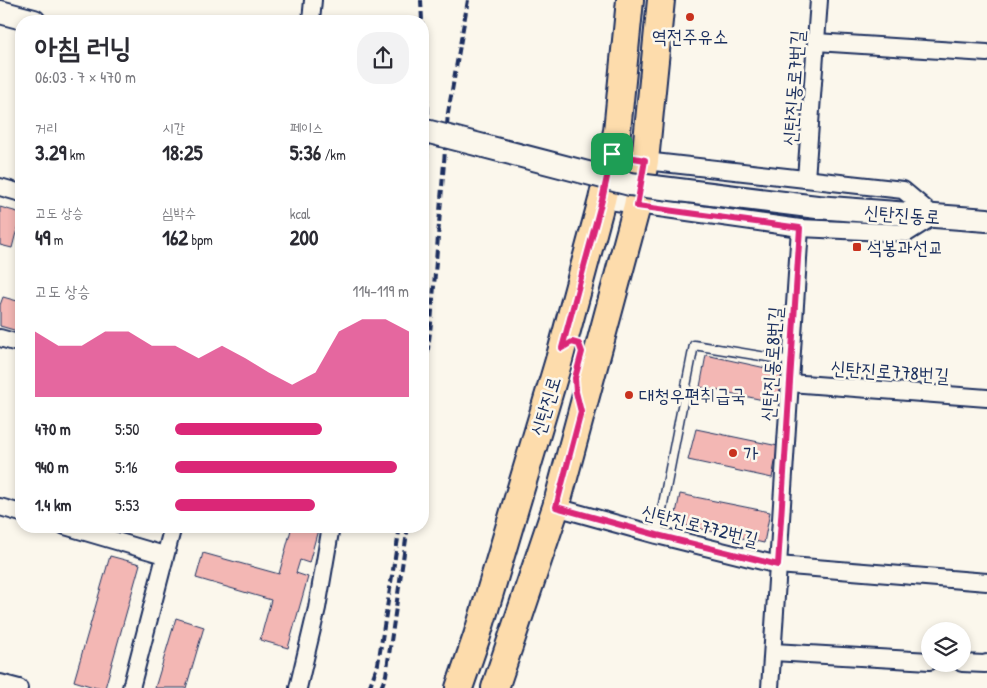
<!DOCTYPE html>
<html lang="ko">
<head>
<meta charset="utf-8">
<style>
  :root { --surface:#fff; --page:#f2f2f3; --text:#2b2b33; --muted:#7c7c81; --accent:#db2777 }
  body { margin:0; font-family:"Patrick Hand","Poor Story",sans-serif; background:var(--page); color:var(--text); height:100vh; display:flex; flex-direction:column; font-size:19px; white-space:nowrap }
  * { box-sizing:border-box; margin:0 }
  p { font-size:16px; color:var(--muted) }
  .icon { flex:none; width:28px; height:28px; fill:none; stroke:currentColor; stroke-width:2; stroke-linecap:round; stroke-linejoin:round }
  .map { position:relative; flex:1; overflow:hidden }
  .details { position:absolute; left:15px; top:15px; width:414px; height:518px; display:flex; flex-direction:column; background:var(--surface); border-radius:20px; box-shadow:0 2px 8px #0003 }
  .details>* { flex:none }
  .controls { position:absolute; left:921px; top:622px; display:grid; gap:10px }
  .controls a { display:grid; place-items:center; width:50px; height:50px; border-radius:50%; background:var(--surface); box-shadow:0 2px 8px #0003; font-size:25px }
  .pin { position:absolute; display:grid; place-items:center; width:42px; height:42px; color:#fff; margin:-21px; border-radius:10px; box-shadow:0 2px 8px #0006 }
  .round { display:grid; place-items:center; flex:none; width:52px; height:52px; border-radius:20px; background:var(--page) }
  .head { display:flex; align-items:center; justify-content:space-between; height:85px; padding:0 20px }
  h1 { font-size:28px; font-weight:800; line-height:38px }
  .figures { display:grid; grid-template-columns:repeat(3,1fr); gap:8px; height:85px; padding:5px 20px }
  .figures div { display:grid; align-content:center }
  .figures b { font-size:21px; font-weight:800 }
  .figures small { font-size:14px; font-weight:400 }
  .figures p { font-size:14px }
  .chart { height:140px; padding:10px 20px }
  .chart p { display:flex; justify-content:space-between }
  .chart svg { width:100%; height:90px; margin-top:5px; fill:var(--accent); opacity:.7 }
  ul { padding:0 20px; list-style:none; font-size:16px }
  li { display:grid; grid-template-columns:80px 60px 1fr; align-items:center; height:38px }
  li i { height:12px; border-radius:6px; background:var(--accent) }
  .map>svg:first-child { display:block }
  .building { fill:#f3b7b4; stroke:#1b2f5e }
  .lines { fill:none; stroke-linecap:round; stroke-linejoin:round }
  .service-casing { stroke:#1b2f5e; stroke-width:11 }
  .minor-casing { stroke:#1b2f5e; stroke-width:20 }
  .secondary-casing { stroke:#1b2f5e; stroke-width:26 }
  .primary-casing { stroke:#1b2f5e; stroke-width:30 }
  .service { stroke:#fbf7ec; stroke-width:8 }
  .minor { stroke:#fbf7ec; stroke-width:16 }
  .secondary { stroke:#fbf7ec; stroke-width:22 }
  .primary { stroke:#fddcac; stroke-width:26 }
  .rail { stroke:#1b2f5e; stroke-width:4; stroke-dasharray:8 4; stroke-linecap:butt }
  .secondary-bridge-casing { stroke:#1b2f5e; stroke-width:26; stroke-linecap:butt }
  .secondary-bridge { stroke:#fbf7ec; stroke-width:22 }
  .route-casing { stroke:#fff; stroke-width:10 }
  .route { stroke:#db2777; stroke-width:6 }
  .poi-dot { fill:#c8321e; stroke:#fbf7ec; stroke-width:2 }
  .labels { text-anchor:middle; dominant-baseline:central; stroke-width:5; stroke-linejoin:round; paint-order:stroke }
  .poi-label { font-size:19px; fill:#1b2f5e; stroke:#fbf7ec; text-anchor:start }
  .street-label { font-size:19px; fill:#1b2f5e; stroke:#fbf7ec }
</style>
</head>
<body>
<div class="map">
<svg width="987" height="688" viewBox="0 0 987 688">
  <rect width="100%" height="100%" fill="#fbf7ec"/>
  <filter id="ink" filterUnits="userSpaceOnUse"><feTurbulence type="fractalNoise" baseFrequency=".02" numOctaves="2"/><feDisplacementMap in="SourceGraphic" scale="10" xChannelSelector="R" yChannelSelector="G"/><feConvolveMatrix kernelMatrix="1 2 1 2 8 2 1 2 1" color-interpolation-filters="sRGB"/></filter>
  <g filter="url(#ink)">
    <!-- building -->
    <g class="building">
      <polygon points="0,207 21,213 12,248 0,245"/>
      <polygon points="21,264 21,281 17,280"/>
      <polygon points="3,297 21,302 21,332 0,326 0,305"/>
      <polygon points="706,355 784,372 778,403 700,387"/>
      <polygon points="696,429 778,446 772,478 688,460"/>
      <polygon points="680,494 770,512 764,543 674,523"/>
      <polygon points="292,526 319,526 309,563 300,560 296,573 308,577 288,648 260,640 271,600 196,578 203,553 279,574"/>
      <polygon points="110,556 140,564 105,688 97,688 74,681"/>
      <polygon points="176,618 204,627 186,688 155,688"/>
    </g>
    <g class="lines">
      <!-- service casing -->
      <g class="service-casing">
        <polyline id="service" points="657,535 694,345 791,361"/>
      </g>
      <!-- minor casing -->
      <g class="minor-casing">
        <g id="minor">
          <polyline points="311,21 313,0"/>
          <polyline points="816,42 987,53"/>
          <polyline points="806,179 819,0"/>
          <polyline points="0,187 21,193"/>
          <polyline points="602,200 800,228 907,233 934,216 903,190 645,161 612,154"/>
          <polyline points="0,338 21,344"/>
          <polyline points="790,383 987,398"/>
          <polyline points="0,507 21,513"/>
          <polyline points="556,507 657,535 778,565 987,582"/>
          <polyline points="65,526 164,555"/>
          <polyline points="773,652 930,661"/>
          <polyline points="962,663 985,664 987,663"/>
          <polyline points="0,683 19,688"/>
          <polyline points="131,688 173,526"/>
          <polyline points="298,688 317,608 331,526"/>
          <polyline points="770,688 800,228"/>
        </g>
      </g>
      <!-- secondary casing -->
      <g class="secondary-casing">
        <g id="secondary">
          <polyline points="0,12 34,21"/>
          <polyline points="817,207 987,220"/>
        </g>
      </g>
      <!-- primary casing -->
      <g class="primary-casing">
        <g id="primary">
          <polyline points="459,688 477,636 559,360 602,200 617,131 630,0"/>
          <polyline points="495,688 556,507 637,206 645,161 661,0"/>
        </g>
      </g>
      <!-- service -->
      <use href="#service" class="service"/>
      <!-- minor -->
      <use href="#minor" class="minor"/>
      <!-- secondary -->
      <use href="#secondary" class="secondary"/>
      <!-- primary -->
      <use href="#primary" class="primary"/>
      <!-- rail -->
      <g class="rail">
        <polyline points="421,0 422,21"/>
        <polyline points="422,22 428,113 426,204 422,253"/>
        <polyline points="422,401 431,323 448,113 468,0"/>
        <polyline points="369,688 378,664 400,526"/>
        <polyline points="381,688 386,675 408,526"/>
      </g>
      <!-- secondary-bridge casing -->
      <g class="secondary-bridge-casing">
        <polyline id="secondary-bridge" points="422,130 630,184 817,207"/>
      </g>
      <!-- secondary-bridge -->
      <use href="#secondary-bridge" class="secondary-bridge"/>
    </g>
  </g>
  <g class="lines" filter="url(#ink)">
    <!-- route casing -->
    <g class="route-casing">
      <polygon id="route" points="612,154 645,160 637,206 800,228 778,565 657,535 556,507 581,412 576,392 575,378 582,352 579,344 572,342 562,348 602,200"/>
    </g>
    <!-- route -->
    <use href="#route" class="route"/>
  </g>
  <!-- markers -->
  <g class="poi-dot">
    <circle cx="690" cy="17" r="5"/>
    <rect x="852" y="242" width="10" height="10" rx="2.5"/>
    <circle cx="629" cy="395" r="5"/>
    <circle cx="733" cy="453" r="5"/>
  </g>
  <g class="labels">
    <!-- poi labels -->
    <g class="poi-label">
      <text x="690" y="36" text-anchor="middle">역전주유소</text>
      <text x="867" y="247">석봉과선교</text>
      <text x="639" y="395">대청우편취급국</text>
      <text x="743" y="453">가</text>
    </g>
    <!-- street labels -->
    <g class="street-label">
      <text transform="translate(793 88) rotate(-86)">신탄진동로7번길</text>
      <text transform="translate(902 214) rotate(4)">신탄진동로</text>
      <text transform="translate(771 364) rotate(-86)">신탄진동로8번길</text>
      <text transform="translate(890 371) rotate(4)">신탄진로778번길</text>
      <text transform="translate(545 406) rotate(-73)">신탄진로</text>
      <text transform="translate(700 525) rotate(14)">신탄진로772번길</text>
    </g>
  </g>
</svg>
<div class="controls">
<a><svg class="icon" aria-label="layers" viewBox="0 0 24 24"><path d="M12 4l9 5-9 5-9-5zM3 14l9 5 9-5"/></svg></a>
</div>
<div class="pin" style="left:612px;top:154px;background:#1e9e55"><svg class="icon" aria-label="arrive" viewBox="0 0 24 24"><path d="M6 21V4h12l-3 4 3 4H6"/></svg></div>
<section class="details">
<div class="head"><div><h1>아침 러닝</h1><p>06:03 · 7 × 470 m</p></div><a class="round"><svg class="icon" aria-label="share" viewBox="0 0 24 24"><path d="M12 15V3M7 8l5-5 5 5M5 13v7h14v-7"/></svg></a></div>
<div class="figures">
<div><p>거리</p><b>3.29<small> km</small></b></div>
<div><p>시간</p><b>18:25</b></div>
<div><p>페이스</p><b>5:36<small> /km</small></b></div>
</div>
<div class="figures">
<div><p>고도 상승</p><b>49<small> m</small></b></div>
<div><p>심박수</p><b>162<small> bpm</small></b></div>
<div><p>kcal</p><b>200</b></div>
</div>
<div class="chart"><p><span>고도 상승</span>114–119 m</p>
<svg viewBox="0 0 160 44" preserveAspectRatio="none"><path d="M0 44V12L10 19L20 19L30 12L40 12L50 19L60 19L70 25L80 19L90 25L100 32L110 38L120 32L130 12L140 6L150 6L160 12V44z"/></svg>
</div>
<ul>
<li><b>470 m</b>5:50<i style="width:63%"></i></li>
<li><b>940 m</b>5:16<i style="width:95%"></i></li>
<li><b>1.4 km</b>5:53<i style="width:60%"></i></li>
</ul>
</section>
</div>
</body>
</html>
